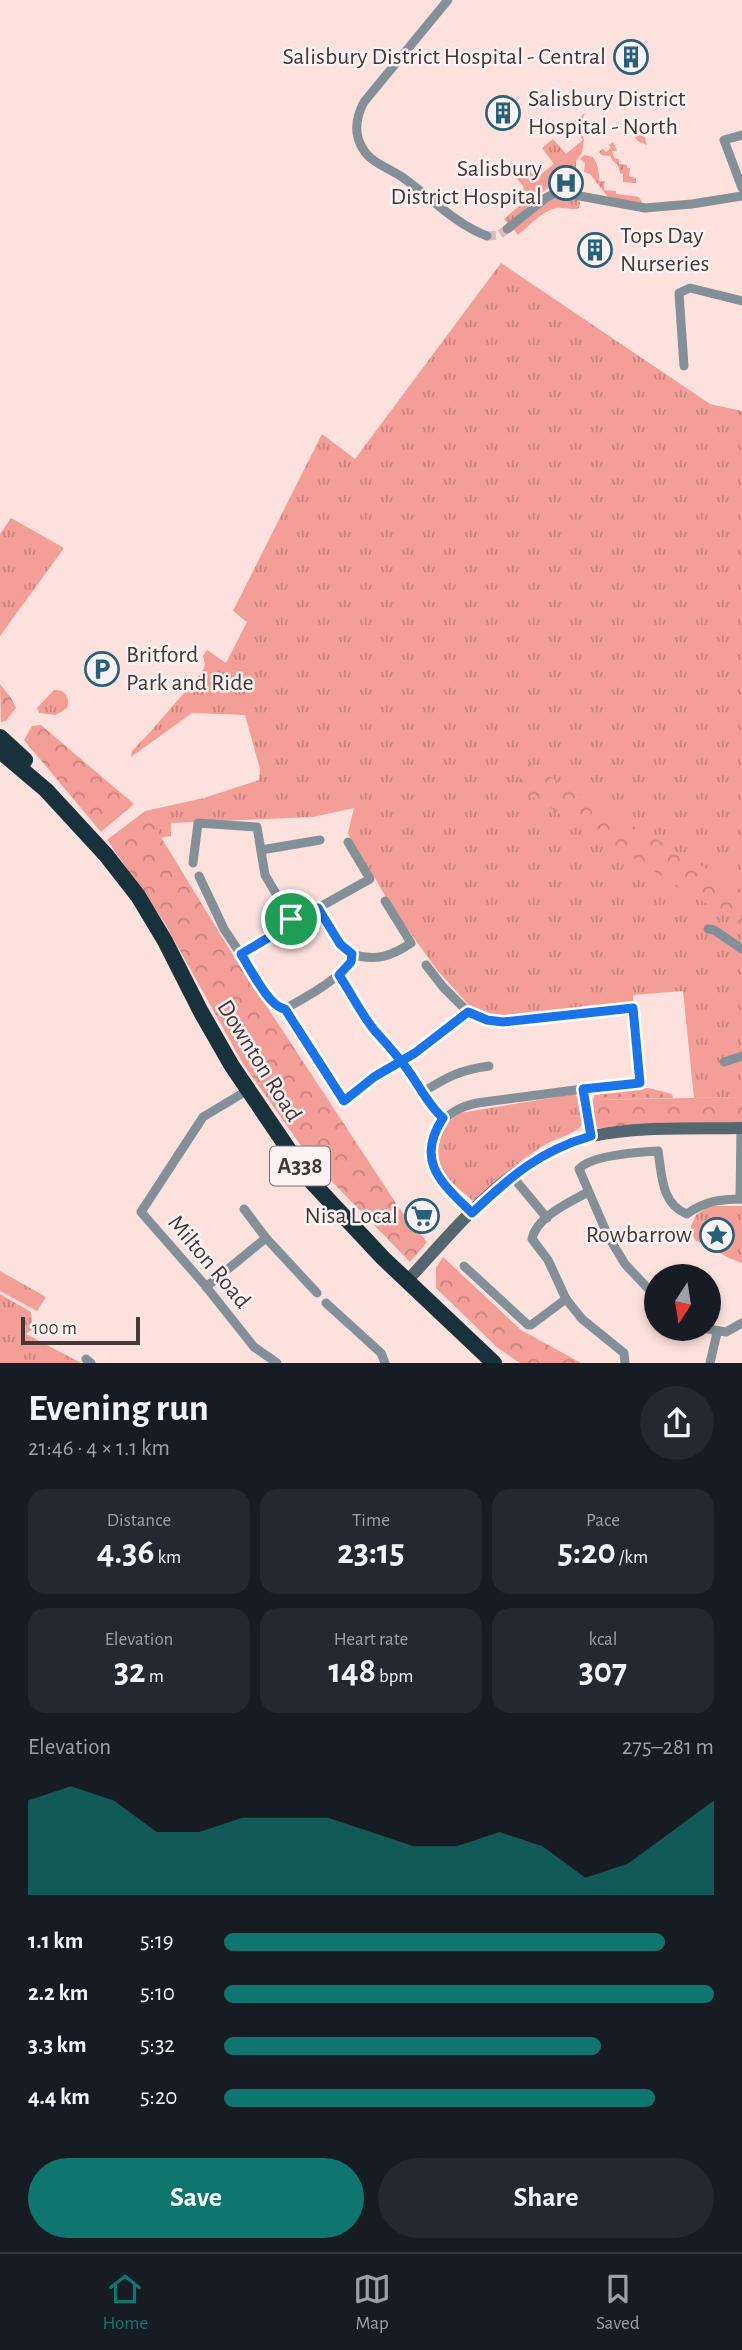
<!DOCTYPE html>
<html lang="en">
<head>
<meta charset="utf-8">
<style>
  :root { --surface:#171b24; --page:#242831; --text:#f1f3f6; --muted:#9ea1a6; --line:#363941; --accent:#0f766e }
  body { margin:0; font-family:"Alegreya Sans",sans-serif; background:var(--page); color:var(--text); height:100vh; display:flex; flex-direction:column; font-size:26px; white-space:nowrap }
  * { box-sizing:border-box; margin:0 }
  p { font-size:23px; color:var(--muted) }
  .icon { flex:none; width:38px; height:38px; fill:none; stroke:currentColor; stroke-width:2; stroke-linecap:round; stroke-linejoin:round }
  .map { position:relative; height:1363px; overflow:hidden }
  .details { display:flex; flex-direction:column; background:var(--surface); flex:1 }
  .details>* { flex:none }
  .needle { width:46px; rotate:192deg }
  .controls { position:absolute; left:644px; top:1264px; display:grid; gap:14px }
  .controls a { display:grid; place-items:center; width:77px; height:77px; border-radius:50%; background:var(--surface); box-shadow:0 4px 10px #0003; font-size:35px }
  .scale { position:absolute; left:21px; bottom:18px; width:119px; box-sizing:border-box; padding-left:7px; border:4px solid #453836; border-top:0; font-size:19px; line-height:24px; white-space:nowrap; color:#453836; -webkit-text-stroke:5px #fbf3f3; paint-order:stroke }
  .pin { position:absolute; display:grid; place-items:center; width:60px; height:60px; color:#fff; margin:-30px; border:4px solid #fff; border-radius:50%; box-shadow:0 2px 7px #0007 }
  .round { display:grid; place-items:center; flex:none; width:74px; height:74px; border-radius:37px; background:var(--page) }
  .overview { display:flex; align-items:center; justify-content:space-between; height:119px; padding:0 28px }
  h1 { font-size:38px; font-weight:700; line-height:52px }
  .metrics { display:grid; grid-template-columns:repeat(3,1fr); gap:10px; height:119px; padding:7px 28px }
  .metrics div { display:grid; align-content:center; border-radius:18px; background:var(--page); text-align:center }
  .metrics b { font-size:35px; font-weight:700 }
  .metrics small { font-size:19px; font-weight:400 }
  .metrics p { font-size:19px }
  .chart { height:196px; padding:14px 28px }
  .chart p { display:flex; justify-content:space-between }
  .chart svg { width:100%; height:126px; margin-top:7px; fill:var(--accent); opacity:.7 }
  .button { display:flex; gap:14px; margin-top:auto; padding:14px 28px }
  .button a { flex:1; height:80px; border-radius:42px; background:var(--accent); color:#fff; font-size:28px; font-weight:700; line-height:80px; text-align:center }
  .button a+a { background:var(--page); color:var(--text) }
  ul { padding:0 28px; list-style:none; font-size:23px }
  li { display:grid; grid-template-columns:112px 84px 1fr; align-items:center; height:52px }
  li i { height:18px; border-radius:9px; background:var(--accent) }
  .tab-bar { display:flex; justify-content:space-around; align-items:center; height:98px; border-top:2px solid var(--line); background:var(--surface); font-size:19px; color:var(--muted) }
  .tab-bar a { display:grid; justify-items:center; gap:4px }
  .tab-bar .on { color:var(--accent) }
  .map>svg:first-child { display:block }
  .grass { fill:url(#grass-tufts) }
  .forest { fill:url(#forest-crowns) }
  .park { fill:url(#park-dots) }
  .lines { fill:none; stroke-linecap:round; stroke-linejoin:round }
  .street-tunnel { stroke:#d8bfbc; stroke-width:9; stroke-dasharray:9 4.5; stroke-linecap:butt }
  .street { stroke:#849097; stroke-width:9 }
  .secondary { stroke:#546670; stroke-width:12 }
  .highway { stroke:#17313d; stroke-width:16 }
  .route-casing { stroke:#fff; stroke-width:14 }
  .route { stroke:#1a73e8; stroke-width:9 }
  .labels { text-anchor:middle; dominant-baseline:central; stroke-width:5; stroke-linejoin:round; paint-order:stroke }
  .shield { fill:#fbf3f3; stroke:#7c706f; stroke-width:2 }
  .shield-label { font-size:23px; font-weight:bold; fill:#453836 }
  .poi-label { font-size:24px; fill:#453836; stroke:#fbf3f3; text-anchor:end }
  .street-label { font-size:24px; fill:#453836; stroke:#fbf3f3 }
</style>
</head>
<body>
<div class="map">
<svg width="742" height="1363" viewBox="0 0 742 1363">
  <defs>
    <pattern id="grass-tufts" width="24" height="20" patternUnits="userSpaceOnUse" patternTransform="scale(1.75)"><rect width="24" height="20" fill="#f39e97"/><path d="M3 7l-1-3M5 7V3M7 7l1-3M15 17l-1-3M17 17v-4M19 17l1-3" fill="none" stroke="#c7827c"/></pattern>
    <pattern id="forest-crowns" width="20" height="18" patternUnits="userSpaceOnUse" patternTransform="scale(1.75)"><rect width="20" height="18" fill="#f39e97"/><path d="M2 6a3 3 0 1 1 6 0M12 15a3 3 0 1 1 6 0" fill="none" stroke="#c7827c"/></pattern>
    <pattern id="park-dots" width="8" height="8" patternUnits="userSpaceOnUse" patternTransform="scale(1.75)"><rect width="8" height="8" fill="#f39e97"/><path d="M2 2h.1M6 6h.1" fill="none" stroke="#c7827c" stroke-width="1.8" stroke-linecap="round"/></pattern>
  </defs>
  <rect width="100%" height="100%" fill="#fde1dd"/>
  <!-- grass -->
  <g class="grass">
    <polygon points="585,113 580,125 584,140 582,153 576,161 576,172 563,174 508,224 504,219 526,200 519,192 524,187 512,173 524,164 536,178 554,164 542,148 553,139 566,154 583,140 571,124"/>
    <polygon points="633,124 642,129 647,145 638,141 625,126"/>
    <polygon points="613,142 617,151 612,151 614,158 619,159 619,164 627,165 627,168 630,168 629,176 636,178 636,183 623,182 623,174 620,173 618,165 613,161 610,156 601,155 599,152 603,149 606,152 611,148 609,145"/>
    <path d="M584 155 593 157C597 163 600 173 599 181H605L604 190 616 191V194L639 197 643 204 608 197 590 174 584 172 585 163 580 159Z"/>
    <path d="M560 196 576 199 580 202 579 208C572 211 565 207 556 208 542 211 529 226 518 235L514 230 510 233 508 231 545 202Z"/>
    <polygon points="501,263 710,404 742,411 742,1097 694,1098 683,991 633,995 633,1005 501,1018 475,1012 437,970 389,903 375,878 361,862 348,833 354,808 313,817 171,823 171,836 161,838 145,811 204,798 259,780 260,769 245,715 192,713 131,757 132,751 152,730 202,672 205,665 203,656 207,650 226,663 247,622 233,611 322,434 355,459"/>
    <polygon points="11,518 64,548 0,636 0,534"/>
    <path d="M54 690C65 689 71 698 67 708L56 715 39 713 37 708Z"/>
    <path d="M575 1094 578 1098 582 1125C571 1137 556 1137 543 1146 517 1162 496 1181 473 1201 463 1192 449 1182 442 1170 430 1149 441 1124 460 1113Z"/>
    <path d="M709 1206H742V1263C725 1258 713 1247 696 1241L690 1229 696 1215Z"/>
    <polygon points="0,1271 46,1297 37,1311 0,1291"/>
    <polygon points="0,1294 31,1312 33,1329 26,1334 81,1363 0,1363"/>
  </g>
  <!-- forest -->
  <g class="forest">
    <polygon points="0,684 11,698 16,708 6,721 1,722"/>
    <polygon points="41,725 134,804 101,832 24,740 32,726"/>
    <polygon points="527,763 742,890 742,925 516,787"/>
    <polygon points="145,811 233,955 401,1211 427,1242 410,1262 312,1161 243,1064 164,922 107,840"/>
    <polygon points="742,1097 742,1124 623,1125 595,1129 593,1100"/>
    <polygon points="443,1257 521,1330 581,1363 520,1363 498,1348 436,1288 436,1268"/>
  </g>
  <!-- park -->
  <polygon class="park" points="648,1088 672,1094 673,1098 593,1100 595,1093"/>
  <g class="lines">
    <!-- street-tunnel -->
    <polyline class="street-tunnel" points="487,236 499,235 507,229"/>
    <!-- street -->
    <g class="street">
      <path d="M448 0 364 102C356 117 353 133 363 149 371 163 389 168 402 177 431 197 453 223 487 236"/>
      <polyline points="742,135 724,140 742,188"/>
      <polyline points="507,229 547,197 558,192 645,208 692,204 742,196"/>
      <polyline points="684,366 679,293 690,288 742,301"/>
      <polyline points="348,842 370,879 318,908 340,944 352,954"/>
      <polyline points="261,850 320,840"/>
      <polyline points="193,863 198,823 257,827 265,875 291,919"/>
      <polyline points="199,876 224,929 272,1001 279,1008 285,1009"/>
      <polyline points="708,929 714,930 742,949"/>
      <polyline points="241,954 285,928 291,919 318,908"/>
      <polyline points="426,965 443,987 468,1012"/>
      <polyline points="339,975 375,1030 391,1046 436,1112 443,1118"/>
      <polyline points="285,1009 344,1101 374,1077 416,1053 468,1012 487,1020 503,1022 633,1008 640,1083 583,1089"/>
      <path d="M285 1009C304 998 348 976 352 954 375 962 392 956 411 943L385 901"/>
      <polyline points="724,1062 742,1056"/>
      <polyline points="248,1090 203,1117 141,1212 204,1284 254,1347 277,1363"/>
      <path d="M423 1092C447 1077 460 1070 489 1066"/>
      <polyline points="512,1176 547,1218"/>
      <path d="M588 1192C570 1202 536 1217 532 1239L548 1260 566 1299 582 1319 624 1353 625 1363"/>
      <polyline points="740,1199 741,1128"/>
      <polyline points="244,1209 266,1238 317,1293"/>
      <path d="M472 1213C461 1202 445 1190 438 1177 418 1141 441 1110 477 1103L583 1089 591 1136"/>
      <polyline points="464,1266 528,1325 531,1325 566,1299"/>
      <polyline points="206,1287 266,1238"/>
      <path d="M656 1297 625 1264 608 1236 579 1169C591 1155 639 1152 658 1151 662 1175 661 1204 687 1214 704 1201 721 1199 742 1199"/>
      <polyline points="326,1303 381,1353 385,1363"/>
      <polyline points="702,1328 726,1332 742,1323"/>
      <polyline points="86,1359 91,1363"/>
      <polyline points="710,1363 717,1333"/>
    </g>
    <!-- secondary -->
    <path class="secondary" d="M407 1281C459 1225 514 1153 593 1136 638 1126 696 1129 742 1128"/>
    <!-- highway -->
    <g class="highway">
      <polyline points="0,737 25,760"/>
      <polyline points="0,751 46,790 106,855 138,896 165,941 201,1012 232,1066 308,1178 383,1258 494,1363"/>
    </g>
  </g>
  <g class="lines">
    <!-- route casing -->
    <g class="route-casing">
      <path id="route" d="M291 919 318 908 340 944 352 954 351 962 339 975C351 993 361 1014 375 1031 386 1043 397 1055 407 1069 419 1085 428 1105 443 1118 414 1162 443 1184 472 1213 510 1177 539 1151 591 1136L583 1089 640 1083 633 1008 503 1022 487 1020 468 1012 415 1053 374 1077 344 1101 285 1009C269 1007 250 968 241 954L285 928 291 919"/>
    </g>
    <!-- route -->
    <use href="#route" class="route"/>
  </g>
  <!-- icons -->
  <defs>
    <g id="building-ring" transform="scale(1.75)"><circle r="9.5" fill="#fbf3f3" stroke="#27607a" stroke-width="1.5"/><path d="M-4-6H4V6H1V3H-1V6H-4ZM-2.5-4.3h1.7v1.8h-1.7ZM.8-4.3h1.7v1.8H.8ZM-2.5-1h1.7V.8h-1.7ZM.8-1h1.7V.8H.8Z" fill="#27607a"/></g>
    <g id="hospital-ring" transform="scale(1.75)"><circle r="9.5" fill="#fbf3f3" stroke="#27607a" stroke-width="1.5"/><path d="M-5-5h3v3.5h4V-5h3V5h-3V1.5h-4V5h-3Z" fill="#27607a"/></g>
    <g id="parking-ring" transform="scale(1.75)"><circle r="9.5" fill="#fbf3f3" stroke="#27607a" stroke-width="1.5"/><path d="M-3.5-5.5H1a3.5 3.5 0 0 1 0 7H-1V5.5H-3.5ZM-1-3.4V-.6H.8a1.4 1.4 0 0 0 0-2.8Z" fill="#27607a"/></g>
    <g id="supermarket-ring" transform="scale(1.75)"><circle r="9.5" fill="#fbf3f3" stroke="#27607a" stroke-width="1.5"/><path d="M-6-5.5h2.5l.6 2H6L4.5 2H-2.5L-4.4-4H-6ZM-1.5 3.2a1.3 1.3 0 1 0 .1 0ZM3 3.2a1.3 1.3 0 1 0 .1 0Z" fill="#27607a"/></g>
    <g id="sight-ring" transform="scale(1.75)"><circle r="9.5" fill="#fbf3f3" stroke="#27607a" stroke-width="1.5"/><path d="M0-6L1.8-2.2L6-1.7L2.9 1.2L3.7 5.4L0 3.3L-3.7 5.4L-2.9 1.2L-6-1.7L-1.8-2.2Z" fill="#27607a"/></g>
  </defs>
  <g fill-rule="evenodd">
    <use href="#building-ring" x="631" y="57"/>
    <use href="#building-ring" x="503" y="113"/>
    <use href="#hospital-ring" x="566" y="183"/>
    <use href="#building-ring" x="595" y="250"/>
    <use href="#parking-ring" x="102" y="669"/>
    <use href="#supermarket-ring" x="422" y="1216"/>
    <use href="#sight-ring" x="717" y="1235"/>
  </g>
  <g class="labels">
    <!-- shield labels -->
    <rect class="shield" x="270" y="1146.5" width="60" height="39" rx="5"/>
    <g class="shield-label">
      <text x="300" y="1166">A338</text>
    </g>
    <!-- poi labels -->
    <g class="poi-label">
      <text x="606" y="57">Salisbury District Hospital - Central</text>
      <text x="528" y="99" text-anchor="start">Salisbury District<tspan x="528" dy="28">Hospital - North</tspan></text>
      <text x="542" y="169">Salisbury<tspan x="542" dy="28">District Hospital</tspan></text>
      <text x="620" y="236" text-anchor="start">Tops Day<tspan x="620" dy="28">Nurseries</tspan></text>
      <text x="126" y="655" text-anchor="start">Britford<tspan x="126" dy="28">Park and Ride</tspan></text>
      <text x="398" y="1216">Nisa Local</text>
      <text x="692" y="1235">Rowbarrow</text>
    </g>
    <!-- street labels -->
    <g class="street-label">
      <text transform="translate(259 1061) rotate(58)">Downton Road</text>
      <text transform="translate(209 1262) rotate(50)">Milton Road</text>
    </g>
  </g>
</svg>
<div class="controls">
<a><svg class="needle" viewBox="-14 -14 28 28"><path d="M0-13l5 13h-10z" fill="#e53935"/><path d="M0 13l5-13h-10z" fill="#9ea1a6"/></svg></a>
</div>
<div class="scale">100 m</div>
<div class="pin" style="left:291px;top:919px;background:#1e9e55"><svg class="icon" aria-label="arrive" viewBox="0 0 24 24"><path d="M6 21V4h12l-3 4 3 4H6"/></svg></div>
</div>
<section class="details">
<div class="overview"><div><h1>Evening run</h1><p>21:46 · 4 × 1.1 km</p></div><a class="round"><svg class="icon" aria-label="share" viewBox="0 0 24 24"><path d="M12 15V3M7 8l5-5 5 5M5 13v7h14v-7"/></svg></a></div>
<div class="metrics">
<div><p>Distance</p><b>4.36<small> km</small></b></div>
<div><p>Time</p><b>23:15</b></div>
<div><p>Pace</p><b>5:20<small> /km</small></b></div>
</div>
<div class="metrics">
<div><p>Elevation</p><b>32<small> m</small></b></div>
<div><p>Heart rate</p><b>148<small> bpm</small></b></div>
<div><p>kcal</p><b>307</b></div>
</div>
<div class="chart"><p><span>Elevation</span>275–281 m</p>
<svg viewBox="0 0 160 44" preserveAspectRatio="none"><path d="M0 44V11L10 6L20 11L30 22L40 22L50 17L60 17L70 17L80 22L90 27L100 27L110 22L120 27L130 38L140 33L150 22L160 11V44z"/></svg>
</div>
<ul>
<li><b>1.1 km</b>5:19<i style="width:90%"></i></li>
<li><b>2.2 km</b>5:10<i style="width:100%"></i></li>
<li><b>3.3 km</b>5:32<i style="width:77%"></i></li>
<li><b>4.4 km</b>5:20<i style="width:88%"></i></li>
</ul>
<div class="button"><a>Save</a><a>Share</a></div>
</section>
<nav class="tab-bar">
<a class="on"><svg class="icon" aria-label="home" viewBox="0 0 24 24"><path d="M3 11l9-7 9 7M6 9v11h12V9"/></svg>Home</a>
<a><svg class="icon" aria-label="map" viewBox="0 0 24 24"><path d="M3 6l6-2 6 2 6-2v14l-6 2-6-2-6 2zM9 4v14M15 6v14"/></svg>Map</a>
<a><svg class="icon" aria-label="saved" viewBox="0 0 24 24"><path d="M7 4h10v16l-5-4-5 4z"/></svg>Saved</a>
</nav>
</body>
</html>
